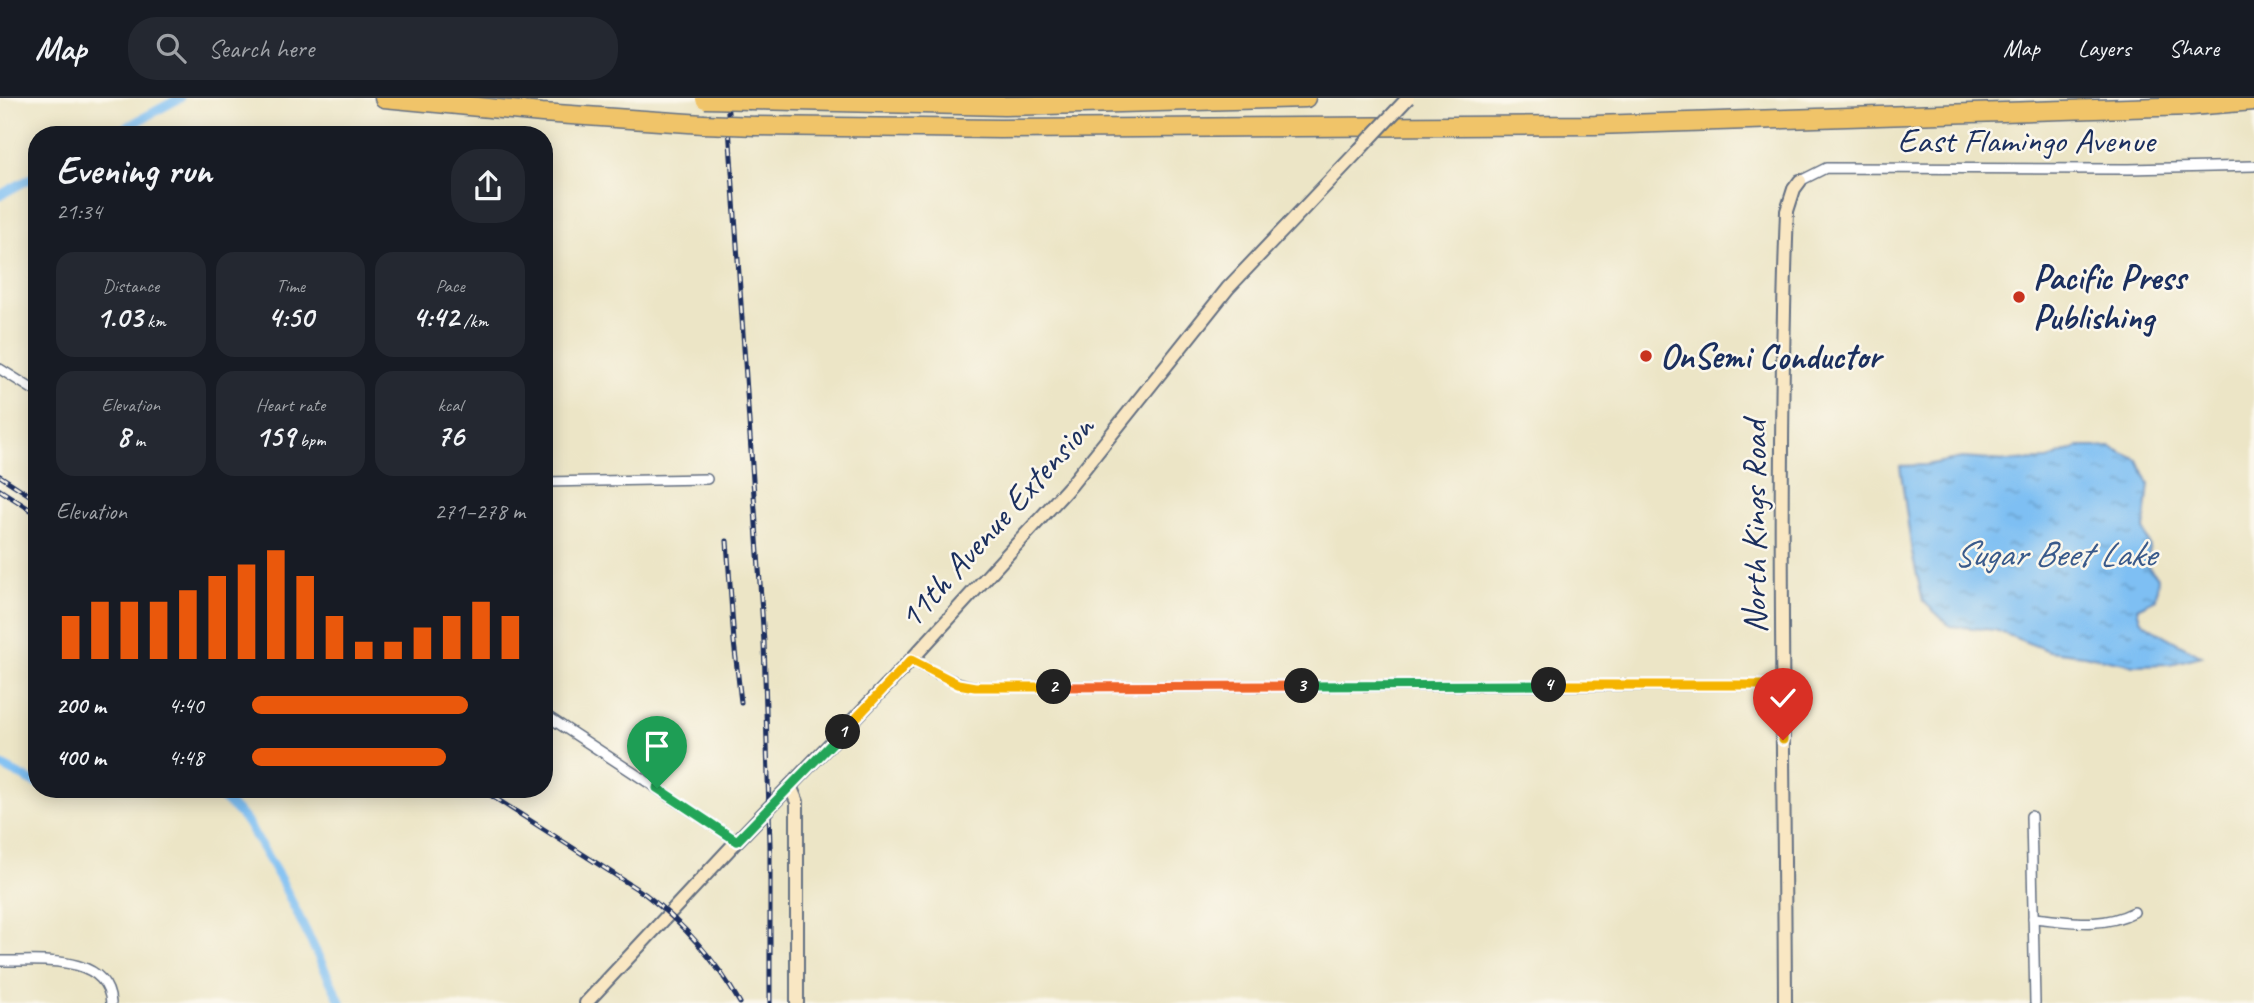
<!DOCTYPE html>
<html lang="en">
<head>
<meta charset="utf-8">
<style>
  :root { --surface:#171b24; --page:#242831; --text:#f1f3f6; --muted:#9ea1a6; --line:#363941; --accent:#ea580c }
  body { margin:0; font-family:Caveat,sans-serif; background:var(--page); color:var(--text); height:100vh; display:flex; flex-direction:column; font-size:26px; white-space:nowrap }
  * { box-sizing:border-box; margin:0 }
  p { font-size:23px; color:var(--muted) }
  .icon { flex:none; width:38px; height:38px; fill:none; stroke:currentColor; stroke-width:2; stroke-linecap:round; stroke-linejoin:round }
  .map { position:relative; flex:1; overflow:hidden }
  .panel { position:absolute; left:28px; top:28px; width:525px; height:672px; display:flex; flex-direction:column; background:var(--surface); border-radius:28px; box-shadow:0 4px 18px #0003 }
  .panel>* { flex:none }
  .pin { position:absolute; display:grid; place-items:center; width:60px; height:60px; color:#fff; margin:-72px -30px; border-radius:50% 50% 50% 0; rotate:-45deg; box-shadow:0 0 7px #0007 }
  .pin .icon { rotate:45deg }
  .km { position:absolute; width:35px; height:35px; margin:-18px; border-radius:50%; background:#222; color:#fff; font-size:19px; line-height:35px; text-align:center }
  .round { display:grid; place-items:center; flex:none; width:74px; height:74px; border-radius:28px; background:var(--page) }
  .headline { display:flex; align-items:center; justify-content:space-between; height:119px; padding:0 28px }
  h1 { font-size:38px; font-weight:600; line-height:52px }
  .stats { display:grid; grid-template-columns:repeat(3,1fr); gap:10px; height:119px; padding:7px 28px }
  .stats div { display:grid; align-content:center; border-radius:18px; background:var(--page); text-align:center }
  .stats b { font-size:30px; font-weight:600 }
  .stats small { font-size:19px; font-weight:400 }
  .stats p { font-size:19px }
  .chart { height:196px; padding:14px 28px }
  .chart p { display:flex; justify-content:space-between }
  .chart svg { width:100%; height:126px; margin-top:7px; stroke:var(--accent); stroke-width:6 }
  ul { padding:0 28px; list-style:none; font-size:23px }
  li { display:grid; grid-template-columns:112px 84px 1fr; align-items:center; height:52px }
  li i { height:18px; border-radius:9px; background:var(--accent) }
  header { display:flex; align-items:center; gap:42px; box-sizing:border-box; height:98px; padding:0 35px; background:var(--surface); border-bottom:2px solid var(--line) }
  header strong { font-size:33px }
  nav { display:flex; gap:38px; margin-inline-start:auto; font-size:24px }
  .search { width:490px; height:63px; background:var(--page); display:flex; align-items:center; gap:18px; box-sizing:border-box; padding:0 24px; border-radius:28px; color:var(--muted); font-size:26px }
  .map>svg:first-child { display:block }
  .water { fill:url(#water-ripples); stroke:#4c77a8; stroke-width:2 }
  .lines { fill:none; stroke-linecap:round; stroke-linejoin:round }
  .canal { stroke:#7ebff3; stroke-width:9 }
  .street-casing { stroke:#646f82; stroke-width:12 }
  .secondary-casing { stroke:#646f82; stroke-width:16 }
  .highway-casing { stroke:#646f82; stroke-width:21 }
  .street { stroke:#fff; stroke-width:9 }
  .secondary { stroke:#f9e7c3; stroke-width:12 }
  .highway { stroke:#f0c469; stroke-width:18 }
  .rail-casing { stroke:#1b2f5e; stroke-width:5 }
  .rail { stroke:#fbf7ec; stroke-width:2.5; stroke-dasharray:8; stroke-linecap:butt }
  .secondary-bridge-casing { stroke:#646f82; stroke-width:16; stroke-linecap:butt }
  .highway-bridge-casing { stroke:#646f82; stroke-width:21; stroke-linecap:butt }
  .secondary-bridge { stroke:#f9e7c3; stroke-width:12 }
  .highway-bridge { stroke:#f0c469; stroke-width:18 }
  .split-1-casing { stroke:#fff; stroke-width:14 }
  .split-2-casing { stroke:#fff; stroke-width:14 }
  .split-3-casing { stroke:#fff; stroke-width:14 }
  .split-4-casing { stroke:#fff; stroke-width:14 }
  .split-5-casing { stroke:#fff; stroke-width:14 }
  .split-1 { stroke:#22a559; stroke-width:9 }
  .split-2 { stroke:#f5b400; stroke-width:9 }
  .split-3 { stroke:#f0652b; stroke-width:9 }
  .split-4 { stroke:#22a559; stroke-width:9 }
  .split-5 { stroke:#f5b400; stroke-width:9 }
  .poi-dot { fill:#c8321e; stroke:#fbf7ec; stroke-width:2.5 }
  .labels { text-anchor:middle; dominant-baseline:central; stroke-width:5; stroke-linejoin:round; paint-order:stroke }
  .street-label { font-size:35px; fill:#1b2f5e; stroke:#fbf7ec }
  .poi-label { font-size:35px; font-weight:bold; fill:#1b2f5e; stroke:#fbf7ec; text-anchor:start }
  .water-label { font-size:37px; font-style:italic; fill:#395a8b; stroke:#fbf7ec }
</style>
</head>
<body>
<header>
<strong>Map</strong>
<div class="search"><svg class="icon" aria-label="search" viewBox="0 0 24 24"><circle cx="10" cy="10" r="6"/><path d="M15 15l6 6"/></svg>Search here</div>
<nav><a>Map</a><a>Layers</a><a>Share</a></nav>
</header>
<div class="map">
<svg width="2254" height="905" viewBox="0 0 2254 905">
  <defs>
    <pattern id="water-ripples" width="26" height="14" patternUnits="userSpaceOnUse" patternTransform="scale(1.75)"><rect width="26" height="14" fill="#7ebff3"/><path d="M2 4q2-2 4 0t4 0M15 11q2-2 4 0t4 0" fill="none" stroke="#669cc8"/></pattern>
  </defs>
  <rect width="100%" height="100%" fill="#fbf7ec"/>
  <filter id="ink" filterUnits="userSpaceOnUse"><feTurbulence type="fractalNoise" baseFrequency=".0143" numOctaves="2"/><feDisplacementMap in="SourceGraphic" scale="14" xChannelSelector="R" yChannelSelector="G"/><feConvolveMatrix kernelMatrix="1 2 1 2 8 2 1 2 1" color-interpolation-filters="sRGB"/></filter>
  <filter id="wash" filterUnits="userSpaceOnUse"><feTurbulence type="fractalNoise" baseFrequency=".00686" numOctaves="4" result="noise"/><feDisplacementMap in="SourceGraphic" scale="28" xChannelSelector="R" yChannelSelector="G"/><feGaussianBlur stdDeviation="1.57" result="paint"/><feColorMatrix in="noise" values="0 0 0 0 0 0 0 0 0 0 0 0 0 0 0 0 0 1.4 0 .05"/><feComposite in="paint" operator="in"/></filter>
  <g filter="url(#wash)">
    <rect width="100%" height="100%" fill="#ece5c6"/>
    <!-- water -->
    <path class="water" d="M2078 349H2110L2138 362 2149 386 2144 431 2150 449 2146 467 2158 479 2156 501 2137 510C2137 511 2140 520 2140 521 2146 530 2190 551 2202 558L2170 566 2134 567 2084 557 2049 553 1995 532 1950 528 1923 503 1912 455 1900 368 1926 367 1962 360 2006 363 2047 362Z"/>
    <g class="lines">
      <!-- canal -->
      <g class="canal">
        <polyline points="112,37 180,0"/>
        <polyline points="0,97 37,77"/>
        <polyline points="0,667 37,686"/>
        <polyline points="207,691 216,695 239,715 247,724 281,782 341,905"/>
      </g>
    </g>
  </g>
  <g filter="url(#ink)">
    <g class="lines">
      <!-- street casing -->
      <g class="street-casing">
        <g id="street">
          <polyline points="1800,83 1826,70 2129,71 2254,68"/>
          <polyline points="0,271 37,294"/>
          <polyline points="544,384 707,381"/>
          <path d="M911 562C933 574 951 584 976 589L1783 587"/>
          <polyline points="544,616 737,743"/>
          <polyline points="2031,718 2035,905"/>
          <path d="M2033 820C2069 823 2101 831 2134 814"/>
          <path d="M0 863C37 864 107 854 111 905"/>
        </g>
      </g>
      <!-- secondary casing -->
      <g class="secondary-casing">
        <g id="secondary">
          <polyline points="790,688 797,704 797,905"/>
          <polyline points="586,905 737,743 911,562 1071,387 1228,190 1360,51"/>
          <path d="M1785 905C1784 641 1777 377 1787 113L1794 91 1800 83"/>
        </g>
      </g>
      <!-- highway casing -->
      <g class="highway-casing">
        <g id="highway">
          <polyline points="384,0 542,15 703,26"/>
          <polyline points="750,2 1004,8 1306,0"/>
          <polyline points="756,28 1000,31 1595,27 2191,8 2254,3"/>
        </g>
      </g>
      <!-- street -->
      <use href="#street" class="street"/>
      <!-- secondary -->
      <use href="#secondary" class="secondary"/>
      <!-- highway -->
      <use href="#highway" class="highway"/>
      <!-- rail casing -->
      <g class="rail-casing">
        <g id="rail">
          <polyline points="727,0 764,544 770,747 770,905"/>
          <polyline points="0,378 37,402"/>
          <polyline points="0,392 37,416"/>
          <polyline points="727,443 734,544 741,604"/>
          <path d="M481 691 645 796C685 827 715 861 740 905"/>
        </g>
      </g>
      <!-- rail -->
      <use href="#rail" class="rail"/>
      <!-- secondary-bridge casing -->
      <g class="secondary-bridge-casing">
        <polyline id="secondary-bridge" points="1360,51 1408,0"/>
      </g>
      <!-- highway-bridge casing -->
      <g class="highway-bridge-casing">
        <g id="highway-bridge">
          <polyline points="705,1 750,2"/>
          <polyline points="703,26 756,28"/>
        </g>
      </g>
      <!-- secondary-bridge -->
      <use href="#secondary-bridge" class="secondary-bridge"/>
      <!-- highway-bridge -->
      <use href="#highway-bridge" class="highway-bridge"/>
    </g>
  </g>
  <g class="lines" filter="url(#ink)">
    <!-- split-1 casing -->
    <g class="split-1-casing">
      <polyline id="split-1" points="657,690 737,743 843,634"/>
    </g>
    <!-- split-2 casing -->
    <g class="split-2-casing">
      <polyline id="split-2" points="843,634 911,562 958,586 975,589 1054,589"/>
    </g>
    <!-- split-3 casing -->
    <g class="split-3-casing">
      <polyline id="split-3" points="1054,589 1302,588"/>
    </g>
    <!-- split-4 casing -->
    <g class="split-4-casing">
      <polyline id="split-4" points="1302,588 1549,587"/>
    </g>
    <!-- split-5 casing -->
    <g class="split-5-casing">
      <polyline id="split-5" points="1549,587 1783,587 1783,642"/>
    </g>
    <!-- split-1 -->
    <use href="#split-1" class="split-1"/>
    <!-- split-2 -->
    <use href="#split-2" class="split-2"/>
    <!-- split-3 -->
    <use href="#split-3" class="split-3"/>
    <!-- split-4 -->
    <use href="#split-4" class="split-4"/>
    <!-- split-5 -->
    <use href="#split-5" class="split-5"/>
  </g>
  <!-- markers -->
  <g class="poi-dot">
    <circle cx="2019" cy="199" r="7"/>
    <circle cx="1646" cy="258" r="7"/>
  </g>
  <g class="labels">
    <!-- street labels -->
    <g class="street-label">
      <text x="2026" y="42">East Flamingo Avenue</text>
      <text transform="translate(996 424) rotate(-48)">11th Avenue Extension</text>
      <text transform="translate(1754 429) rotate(-90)">North Kings Road</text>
    </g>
    <!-- poi labels -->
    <g class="poi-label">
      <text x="2033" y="179">Pacific Press<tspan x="2033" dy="40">Publishing</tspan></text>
      <text x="1660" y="258">OnSemi Conductor</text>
    </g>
    <!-- water labels -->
    <g class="water-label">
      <text x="2054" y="455">Sugar Beet Lake</text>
    </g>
  </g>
</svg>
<div class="pin" style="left:657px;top:690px;background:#1e9e55"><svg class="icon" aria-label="arrive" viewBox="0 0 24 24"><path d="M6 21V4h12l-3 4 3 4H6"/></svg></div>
<div class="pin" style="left:1783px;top:642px;background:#d93025"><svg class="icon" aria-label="check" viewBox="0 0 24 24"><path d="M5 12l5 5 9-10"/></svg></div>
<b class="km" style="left:843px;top:634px">1</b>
<b class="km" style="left:1054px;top:589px">2</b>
<b class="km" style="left:1302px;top:588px">3</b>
<b class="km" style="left:1549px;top:587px">4</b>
<section class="panel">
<div class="headline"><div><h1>Evening run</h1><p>21:34</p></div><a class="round"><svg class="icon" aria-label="share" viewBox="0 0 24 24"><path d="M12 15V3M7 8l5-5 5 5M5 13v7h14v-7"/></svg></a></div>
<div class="stats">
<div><p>Distance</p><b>1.03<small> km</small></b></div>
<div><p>Time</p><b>4:50</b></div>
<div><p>Pace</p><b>4:42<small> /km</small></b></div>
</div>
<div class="stats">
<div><p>Elevation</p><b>8<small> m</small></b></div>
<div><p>Heart rate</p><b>159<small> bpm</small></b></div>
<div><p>kcal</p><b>76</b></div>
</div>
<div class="chart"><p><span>Elevation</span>271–278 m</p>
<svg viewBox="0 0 160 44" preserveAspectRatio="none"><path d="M5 44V29M15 44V24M25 44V24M35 44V24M45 44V20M55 44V15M65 44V11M75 44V6M85 44V15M95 44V29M105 44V38M115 44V38M125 44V33M135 44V29M145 44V24M155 44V29"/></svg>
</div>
<ul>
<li><b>200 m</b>4:40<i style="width:79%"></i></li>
<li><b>400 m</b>4:48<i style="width:71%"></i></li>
</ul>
</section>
</div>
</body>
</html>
